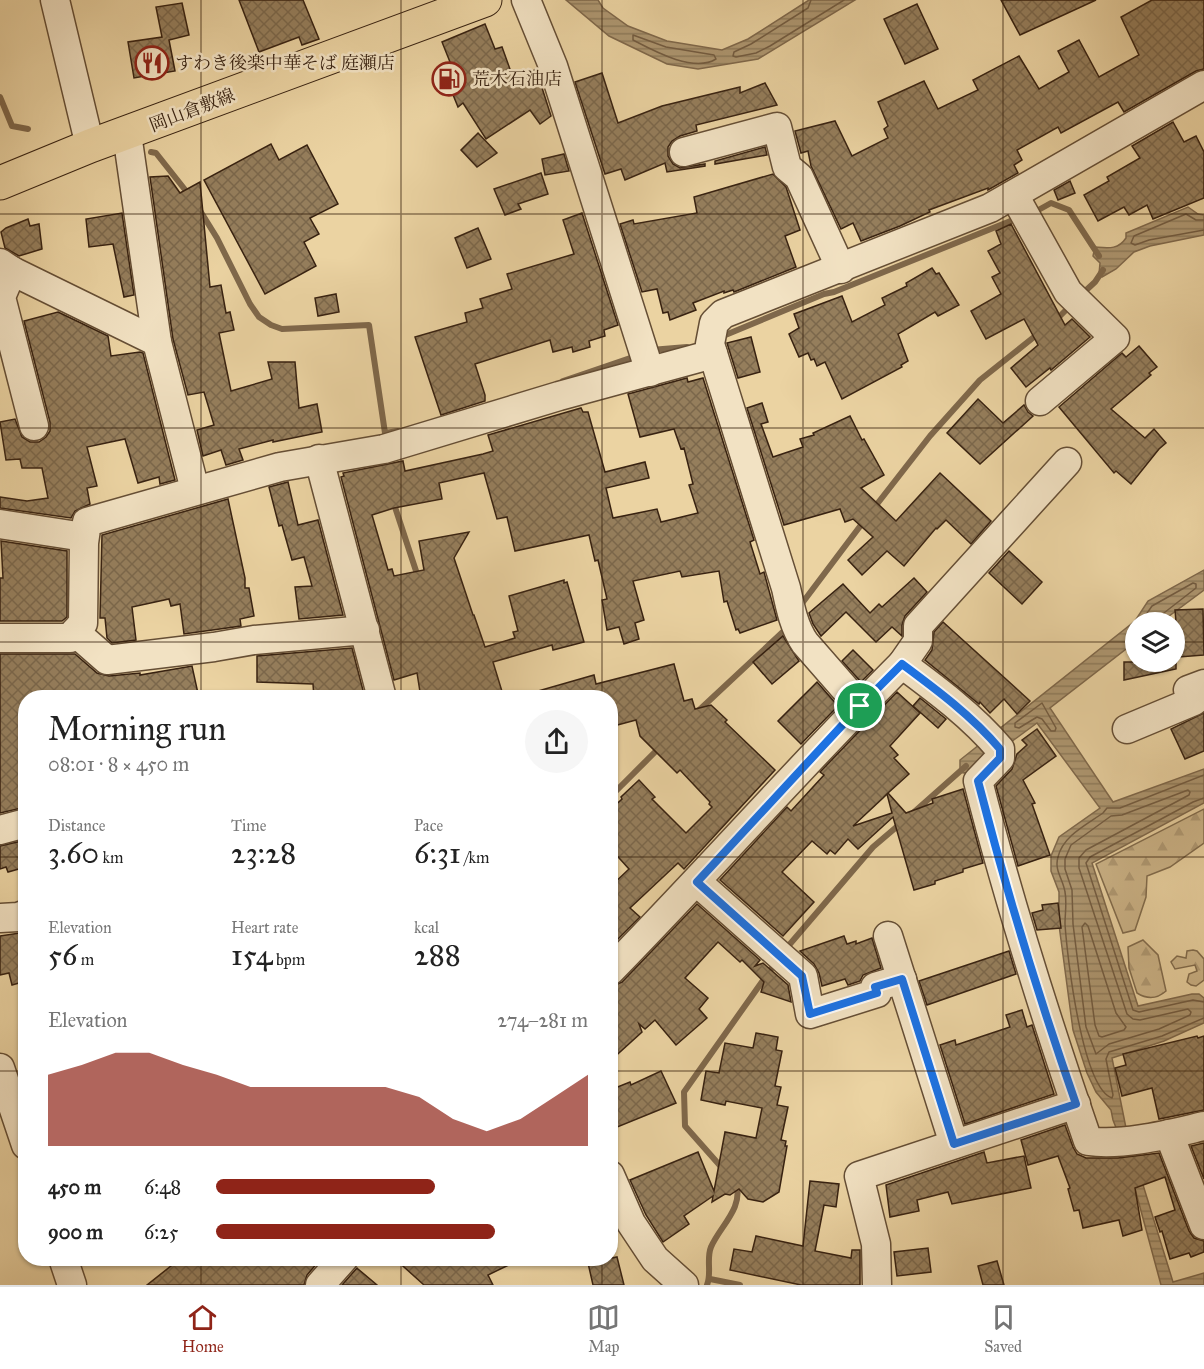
<!DOCTYPE html>
<html lang="en">
<head>
<meta charset="utf-8">
<style>
  :root { --surface:#fff; --page:#f6f6f6; --text:#222; --muted:#767676; --line:#e0e0e0; --accent:#8f2418 }
  body { margin:0; font-family:"IM FELL Great Primer","Noto Serif JP",serif; background:var(--page); color:var(--text); height:100vh; display:flex; flex-direction:column; font-size:22px; white-space:nowrap }
  * { box-sizing:border-box; margin:0 }
  p { font-size:20px; color:var(--muted) }
  .icon { flex:none; width:33px; height:33px; fill:none; stroke:currentColor; stroke-width:2; stroke-linecap:round; stroke-linejoin:round }
  .map { position:relative; flex:1; overflow:hidden }
  .sheet { position:absolute; left:18px; top:690px; width:600px; height:576px; display:flex; flex-direction:column; background:var(--surface); border-radius:24px; box-shadow:0 2px 4px #0004 }
  .sheet>* { flex:none }
  .fabs { position:absolute; left:1125px; top:612px; display:grid; gap:12px }
  .fabs a { display:grid; place-items:center; width:60px; height:60px; border-radius:50%; background:var(--surface); box-shadow:0 2px 4px #0004; font-size:30px }
  .pin { position:absolute; display:grid; place-items:center; width:51px; height:51px; color:#fff; margin:-26px; border:3px solid #fff; border-radius:50%; box-shadow:0 2px 6px #0007 }
  .round { display:grid; place-items:center; flex:none; width:63px; height:63px; border-radius:32px; background:var(--page) }
  .head { display:flex; align-items:center; justify-content:space-between; height:102px; padding:0 30px }
  h1 { font-size:33px; font-weight:600; line-height:45px }
  .figures { display:grid; grid-template-columns:repeat(3,1fr); gap:9px; height:102px; padding:6px 30px }
  .figures div { display:grid; align-content:center }
  .figures b { font-size:30px; font-weight:600 }
  .figures small { font-size:16px; font-weight:400 }
  .figures p { font-size:16px }
  .chart { height:168px; padding:12px 30px }
  .chart p { display:flex; justify-content:space-between }
  .chart svg { width:100%; height:108px; margin-top:6px; fill:var(--accent); opacity:.7 }
  ul { padding:0 30px; list-style:none; font-size:20px }
  li { display:grid; grid-template-columns:96px 72px 1fr; align-items:center; height:45px }
  li i { height:15px; border-radius:8px; background:var(--accent) }
  .tabs { display:flex; justify-content:space-around; align-items:center; height:84px; border-top:2px solid var(--line); background:var(--surface); font-size:16px; color:var(--muted) }
  .tabs a { display:grid; justify-items:center; gap:3px }
  .tabs .selected { color:var(--accent) }
  .map>svg:first-child { display:block }
  .forest { fill:url(#forest-firs); stroke:#826c4d; stroke-width:1.5 }
  .water { fill:url(#water-rules); stroke:#7f684b; stroke-width:1.5 }
  .lines { fill:none; stroke-linecap:round; stroke-linejoin:round }
  .shore { stroke:#735c41; stroke-width:1.5 }
  .stream { stroke:#7f684b; stroke-width:6 }
  .building { fill:url(#building-cross-hatch); stroke:#382211; stroke-width:1.5; fill-rule:evenodd }
  .minor-casing { stroke:#654e35; stroke-width:31 }
  .major-casing { stroke:#382211; stroke-width:35 }
  .minor { stroke:#f2e2c3; stroke-width:28 }
  .major { stroke:#ebd3a2; stroke-width:33 }
  .route-casing { stroke:#fff; stroke-width:12 }
  .route { stroke:#1a73e8; stroke-width:8 }
  .grid { fill:none; stroke:#382211; stroke-width:1.5; stroke-opacity:0.55 }
  .labels { text-anchor:middle; dominant-baseline:central; stroke-width:5; stroke-linejoin:round; paint-order:stroke }
  .poi-label { font-size:18px; fill:#382211; stroke:#f2e2c3; text-anchor:start }
  .street-label { font-size:18px; fill:#382211; stroke:#f2e2c3 }
</style>
</head>
<body>
<div class="map">
<svg width="1204" height="1285" viewBox="0 0 1204 1285">
  <defs>
    <pattern id="forest-firs" width="22" height="20" patternUnits="userSpaceOnUse" patternTransform="scale(1.5)"><rect width="22" height="20" fill="#cdb589"/><path d="M5 1l3.5 6h-7zM16 11l3.5 6h-7z" fill="#b19b75"/></pattern>
    <pattern id="water-rules" width="6" height="5" patternUnits="userSpaceOnUse" patternTransform="scale(1.5)"><rect width="6" height="5" fill="#ae9771"/><path d="M0 2.5h6" fill="none" stroke="#8f7b5b"/></pattern>
    <pattern id="building-cross-hatch" width="8" height="8" patternUnits="userSpaceOnUse" patternTransform="scale(1.5)"><rect width="8" height="8" fill="#957e5c"/><path d="M0 0l8 8M0 8l8-8" fill="none" stroke="#7b674b"/></pattern>
  </defs>
  <rect width="100%" height="100%" fill="#ebd3a2"/>
  <filter id="stains"><feTurbulence type="fractalNoise" baseFrequency=".00333" numOctaves="4"/><feColorMatrix values="0 0 0 0 .2 0 0 0 0 .09 0 0 0 0 .02 0 0 0 .5 -.17"/></filter>
  <radialGradient id="worn" r=".72"><stop offset=".6" stop-color="#630" stop-opacity="0"/><stop offset="1" stop-color="#630" stop-opacity=".3"/></radialGradient>
  <!-- forest -->
  <g class="forest">
    <polygon points="1204,809 1204,843 1170,867 1147,876 1146,897 1135,930 1123,933 1096,864"/>
    <path d="M1143 940 1158 955 1166 991C1157 999 1148 1000 1137 993L1129 968 1128 947Z"/>
    <polygon points="1193,950 1197,951 1204,959 1204,980 1196,986 1191,985 1187,982 1189,974 1197,971 1195,965 1175,969 1171,962 1177,956 1186,958 1187,951"/>
  </g>
  <!-- water -->
  <g class="water">
    <polygon points="566,0 598,0 603,8 628,26 667,41 722,50 748,39 809,0 855,0 758,59 698,69 667,64 609,36"/>
    <path d="M1188 207 1198 214 1204 215V235L1150 246 1134 252 1116 269 1102 277 1099 274 1100 263 1093 256 1095 247C1108 248 1118 250 1126 238V233Z"/>
    <polygon points="1204,570 1204,590 1161,622 1136,622 1135,642 1050,708 1113,802 1204,769 1204,803 1092,863 1138,1006 1192,994 1199,994 1204,998 1204,1023 1164,1041 1112,1058 1127,1133 1173,1282 1204,1273 1204,1285 1161,1285 1124,1148 1113,1120 1111,1110 1096,1092 1087,1073 1073,1030 1059,925 1059,892 1051,871 1051,856 1059,837 1100,808 1037,723 970,772 963,773 960,768 960,760 1135,621 1148,601"/>
  </g>
  <g class="lines">
    <!-- shore -->
    <g class="shore">
      <polyline points="811,0 808,8 751,44 734,52 733,56 736,57 756,53 770,46 844,0"/>
      <path d="M633 35 666 47 714 55 716 59C694 73 654 51 633 40Z"/>
      <polyline points="1204,220 1196,220 1186,214 1134,236 1131,243 1135,245 1149,240 1204,230"/>
      <polyline points="1141,622 1152,606 1193,583 1196,584 1196,588 1160,616 1158,622"/>
      <polygon points="1042,703 1056,728 1055,731 1051,731 1042,719 1037,717 1019,728 1015,727 1015,723"/>
      <path d="M1204 775 1120 808H1107L1103 813C1086 825 1063 836 1058 857 1054 870 1063 879 1065 892 1067 902 1065 914 1065 924 1067 955 1082 1088 1112 1098L1113 1095 1106 1059 1109 1052 1162 1036 1204 1018"/>
      <polygon points="1188,790 1190,792 1189,795 1086,850 1079,858 1079,868 1127,1014 1133,1019 1140,1020 1188,1009 1191,1012 1190,1015 1159,1029 1109,1044 1096,1054 1086,1027 1073,924 1072,890 1065,869 1065,859 1071,845 1111,816 1122,815"/>
      <polyline points="1204,798 1193,802 1090,857 1086,863 1133,1010 1139,1012 1193,1000 1204,1002"/>
      <polygon points="1085,923 1088,926 1116,1013 1126,1027 1124,1030 1102,1037 1099,1036 1095,1025 1082,927"/>
    </g>
    <!-- stream -->
    <g class="stream">
      <polyline points="0,97 12,126 28,129"/>
      <polyline points="151,152 156,153 190,196"/>
      <polyline points="199,209 217,238 250,304 259,317 271,325 282,329 369,325 385,433 398,431"/>
      <polyline points="1033,213 1051,203 1069,210 1099,256"/>
      <polyline points="1082,294 1095,282 1103,270"/>
      <polyline points="1054,322 1070,306"/>
      <polyline points="723,336 824,294 834,292 1018,218"/>
      <polyline points="651,350 687,347"/>
      <polyline points="563,381 639,355"/>
      <polyline points="393,501 418,577"/>
      <polyline points="874,508 930,436 980,380 1039,333"/>
      <polyline points="800,606 864,521"/>
      <polyline points="696,713 787,628"/>
      <polyline points="610,797 660,747"/>
      <polyline points="913,813 966,766"/>
      <polyline points="784,951 873,847 900,824"/>
      <polyline points="723,1169 685,1126 684,1092 776,962"/>
      <polyline points="710,1279 740,1285"/>
      <path d="M707 1285C712 1273 706 1259 711 1247 720 1226 744 1208 736 1183"/>
    </g>
  </g>
  <!-- building -->
  <g class="building">
    <polygon points="239,0 303,0 319,39 302,45 299,37 259,52"/>
    <polygon points="1001,0 1096,0 1020,35"/>
    <polygon points="1152,0 1204,0 1204,69 1196,71 1124,112 1118,102 1061,133 1058,127 1017,150 1022,160 1014,165 1018,173 988,190 988,188 929,210 930,212 900,226 861,241 853,223 841,229 811,166 808,151 801,153 795,131 835,121 852,156 888,138 884,129 888,126 878,102 924,81 938,109 978,90 973,80 1019,56 1039,89 1069,72 1058,51 1079,40 1099,77 1139,55 1121,17"/>
    <polygon points="182,3 189,35 169,40 175,71 134,78 128,42 162,37 156,7"/>
    <polygon points="917,4 938,49 905,64 884,19"/>
    <polygon points="485,24 495,49 502,47 515,83 536,69 551,116 540,124 530,110 486,139 463,103 458,107 443,70 452,67 442,42"/>
    <polygon points="602,73 618,123 662,106 740,87 740,93 765,83 777,105 696,125 697,131 680,136 672,141 668,147 668,156 673,164 680,168 705,164 705,166 667,172 665,163 625,180 621,169 605,174 575,82"/>
    <polygon points="1173,122 1184,142 1196,136 1204,152 1204,198 1153,219 1147,205 1129,215 1124,207 1098,221 1084,195 1109,181 1107,177 1140,158 1132,146"/>
    <polygon points="478,133 497,153 477,167 461,150"/>
    <polygon points="271,144 279,160 307,145 338,204 310,218 319,234 304,242 316,266 265,294 204,180"/>
    <polygon points="765,147 767,155 715,164 715,161"/>
    <polygon points="564,154 569,171 545,175 542,159"/>
    <polygon points="541,173 548,194 518,204 521,209 505,215 494,189"/>
    <polygon points="773,174 786,187 800,230 785,236 796,267 734,292 733,290 724,293 724,291 693,303 696,310 670,320 668,312 663,313 657,289 642,292 620,224 633,220 634,224 697,213 694,197"/>
    <polygon points="168,176 180,193 200,182 210,287 221,285 226,313 230,312 234,330 219,333 231,391 272,379 268,362 295,362 299,408 317,404 322,432 273,442 273,440 239,449 243,460 226,465 221,450 203,456 197,430 214,425 204,392 188,395 173,339 150,177"/>
    <polygon points="1070,181 1075,193 1058,200 1054,190"/>
    <polygon points="122,213 134,295 124,297 113,244 89,247 86,219"/>
    <polygon points="582,213 618,325 604,330 605,336 589,341 590,347 573,352 572,347 553,352 550,340 475,364 485,395 485,401 441,415 415,337 467,322 465,313 483,308 480,299 512,289 507,274 574,254 563,220"/>
    <polygon points="28,219 30,226 39,224 42,249 19,256 5,248 1,232 6,228"/>
    <polygon points="1011,224 1065,325 1072,319 1090,337 1051,370 1050,368 1026,387 1011,368 1038,345 1024,319 986,339 971,311 1001,294 992,277 1000,273 988,251 1001,244 996,231"/>
    <polygon points="478,228 491,259 467,268 455,238"/>
    <polygon points="932,268 936,274 939,273 959,305 938,316 935,312 898,334 908,361 901,365 902,367 842,399 825,362 817,366 814,359 811,360 808,353 799,357 789,334 799,328 794,314 842,296 852,322 885,305 882,298 907,286 906,283"/>
    <polygon points="336,294 339,312 318,316 315,298"/>
    <polygon points="58,312 108,336 111,356 140,352 143,353 175,480 160,484 159,477 138,483 125,439 87,447 97,486 87,488 90,504 75,511 71,518 0,508 0,497 27,501 48,498 42,468 22,468 20,459 6,460 0,422 15,419 22,437 30,442 39,442 46,437 50,431 50,422 24,321"/>
    <polygon points="751,337 760,372 738,378 727,343"/>
    <polygon points="1139,346 1157,367 1149,373 1151,375 1111,409 1145,438 1154,429 1166,443 1159,449 1131,484 1116,471 1114,473 1059,407 1122,353 1126,357"/>
    <polygon points="687,378 688,382 703,378 754,540 750,542 760,574 764,572 777,620 740,633 738,629 736,630 727,601 724,602 719,571 682,577 680,571 633,581 644,620 635,623 639,639 624,644 619,627 607,630 602,600 607,599 598,560 595,561 589,535 515,551 507,517 497,519 484,473 439,483 442,499 394,508 372,515 388,570 392,569 394,576 424,570 419,541 469,532 454,558 473,615 474,615 485,647 515,638 513,632 518,631 509,596 564,580 564,583 567,582 584,642 553,650 552,645 493,662 504,698 421,698 417,673 394,680 341,477 344,476 343,473 403,461 405,471 483,454 493,451 488,435 581,408 583,412 588,412 605,472 645,462 649,478 606,488 613,518 657,509 661,522 698,513 689,485 693,484 684,448 681,449 674,429 640,437 628,394"/>
    <polygon points="978,399 1003,423 1024,405 1028,412 1033,416 980,464 947,433"/>
    <polygon points="762,403 768,422 761,424 773,457 803,447 800,439 814,435 813,433 850,416 862,440 864,439 884,475 861,488 896,521 940,473 991,521 971,544 946,520 937,529 936,528 904,566 887,551 862,575 848,560 873,537 853,519 845,522 840,509 784,525 747,408"/>
    <polygon points="288,482 298,525 318,520 343,615 299,619 295,587 312,586 304,557 292,560 282,525 279,526 269,487"/>
    <polygon points="228,499 245,578 245,588 249,588 254,616 240,619 241,626 184,634 180,604 171,606 169,599 132,607 136,640 112,643 107,638 105,618 100,618 102,535"/>
    <polygon points="1,541 67,551 67,617 62,621 0,621 0,578 3,578"/>
    <polygon points="1009,551 1042,582 1022,604 989,573"/>
    <polygon points="914,578 927,592 905,616 902,625 902,636 892,627 876,642 846,612 821,636 813,624 809,613 843,584 870,613 879,604 882,607"/>
    <polygon points="1203,609 1204,655 1179,657 1175,610"/>
    <polygon points="943,622 1030,701 1017,714 1004,699 990,713 980,702 979,704 925,660 932,650 934,632"/>
    <polygon points="783,636 799,661 772,684 753,662"/>
    <polygon points="352,648 365,698 314,698 313,684 257,682 257,656"/>
    <polygon points="853,650 873,670 861,682 842,661"/>
    <polygon points="0,654 75,654 97,673 109,676 140,673 140,675 192,666 199,698 26,698 26,704 23,704 26,723 26,807 0,813"/>
    <polygon points="1124,662 1176,662 1176,669 1124,680"/>
    <polygon points="674,664 684,701 692,699 695,709 711,705 727,720 725,722 775,770 684,869 678,863 630,908 640,917 610,947 610,887 629,869 610,848 610,810 622,799 621,797 639,780 655,797 652,799 686,833 712,807 709,804 710,802 680,770 677,773 640,736 636,720 610,727 610,698 532,698 531,693 594,675 596,684"/>
    <polygon points="817,682 838,706 801,744 778,721"/>
    <path d="M897 692 920 713 890 746 898 755 894 758 909 774 888 793 906 813 933 803 932 799 963 789 983 863 963 869V872L935 881V884L914 890 893 817 858 849 848 839 835 854 830 850 827 854 812 841 782 872 814 902 783 936 720 880 787 807 791 811 824 775 820 772ZM887 794 892 813 853 826 883 798Z"/>
    <polygon points="920,698 946,719 938,728 913,706"/>
    <polygon points="1204,713 1204,751 1185,759 1171,729"/>
    <polygon points="1037,729 1056,756 1023,780 1035,803 1032,804 1037,818 1050,855 1018,866 996,786 1012,769 1017,754 1027,745 1022,740"/>
    <polygon points="26,840 26,867 8,872 6,867 0,869 0,846"/>
    <polygon points="1058,903 1061,928 1037,930 1032,913 1043,910 1042,905"/>
    <polygon points="697,904 760,960 755,966 763,963 788,985 791,1002 761,992 764,982 742,960 740,962 718,942 685,978 708,998 699,1009 707,1018 676,1045 655,1020 645,1029 639,1024 642,1032 610,1061 610,987 622,982"/>
    <polygon points="26,932 26,981 12,985 9,973 0,975 0,936"/>
    <polygon points="844,936 847,944 856,941 856,944 872,938 881,968 863,975 860,981 848,985 845,979 822,986 819,973 814,964 800,951"/>
    <polygon points="1009,951 1016,974 927,1005 919,981"/>
    <polygon points="1022,1010 1027,1027 1032,1025 1054,1094 965,1124 940,1045 955,1040 956,1045 1010,1027 1006,1015"/>
    <polygon points="756,1033 778,1037 776,1050 782,1051 775,1086 781,1087 777,1105 788,1107 781,1140 786,1141 785,1146 787,1146 779,1192 763,1202 748,1199 739,1189 730,1195 725,1194 712,1202 713,1196 684,1216 689,1224 663,1242 646,1215 630,1180 698,1152 714,1191 725,1132 756,1138 762,1108 726,1101 725,1105 701,1100 706,1071 719,1073 725,1043 753,1048"/>
    <polygon points="1197,1036 1198,1038 1204,1036 1204,1110 1159,1119 1152,1088 1122,1096 1115,1068 1126,1065 1123,1054"/>
    <polygon points="661,1071 676,1103 610,1130 610,1090 630,1082 631,1085"/>
    <polygon points="1065,1125 1073,1147 1077,1154 1086,1158 1118,1158 1159,1153 1189,1231 1194,1238 1204,1241 1204,1252 1191,1257 1189,1253 1170,1259 1162,1231 1160,1232 1155,1217 1175,1210 1165,1177 1135,1188 1142,1230 1123,1236 1119,1220 1083,1228 1079,1210 1074,1211 1068,1189 1070,1188 1058,1156 1028,1165 1021,1140"/>
    <polygon points="1204,1143 1204,1179 1191,1146"/>
    <polygon points="984,1152 987,1163 1024,1156 1031,1188 952,1204 948,1192 917,1200 919,1211 890,1217 886,1185"/>
    <polygon points="810,1181 839,1184 836,1207 824,1205 815,1251 851,1258 852,1250 860,1250 860,1285 801,1285 730,1270 734,1249 752,1252 756,1236 803,1246"/>
    <polygon points="928,1248 931,1272 897,1276 894,1252"/>
    <polygon points="617,1257 624,1285 593,1285 588,1263"/>
    <polygon points="181,1258 317,1258 319,1261 307,1275 304,1285 147,1285"/>
    <polygon points="394,1258 523,1258 488,1275 493,1285 424,1285"/>
    <polygon points="997,1261 1004,1285 983,1285 978,1266"/>
    <polygon points="357,1268 358,1269 377,1285 342,1285"/>
  </g>
  <g class="lines">
    <!-- minor casing -->
    <g class="minor-casing">
      <g id="minor">
        <polyline points="55,0 90,146"/>
        <polyline points="526,0 553,66 650,372"/>
        <polyline points="127,134 157,342"/>
        <polyline points="684,152 777,127 787,167 799,177 841,269"/>
        <polyline points="1014,195 1068,292 1115,338 1040,401"/>
        <polyline points="0,263 12,271 157,342 195,490"/>
        <polyline points="12,271 1,297 34,426"/>
        <polyline points="319,459 382,698"/>
        <polyline points="0,524 84,537"/>
        <polyline points="75,632 107,660 214,647 254,640 365,630"/>
        <polyline points="0,638 70,638 83,623 84,543 87,522 280,467 384,449 559,396 713,354"/>
        <polyline points="902,664 918,641 918,626 1067,462"/>
        <path d="M860 706 805 643C794 627 790 607 786 588L710 344 714 323 723 314 990 208 1204 85"/>
        <polyline points="1127,729 1194,701 1188,690 1204,684"/>
        <polyline points="0,830 26,823"/>
        <polyline points="697,882 803,976 810,1014 877,993 875,987 902,979"/>
        <polyline points="0,918 18,917 26,914"/>
        <polyline points="888,936 954,1144"/>
        <path d="M610 971C709 870 802 764 902 664 937 690 972 716 1000 749V758L978 781C1009 903 1047 1022 1088 1141 1124 1146 1169 1134 1204 1126"/>
        <polyline points="0,1068 26,1145"/>
        <polyline points="1169,1134 1204,1225"/>
        <polyline points="610,1175 631,1223 655,1259 684,1285"/>
        <polyline points="63,1258 72,1285"/>
        <polyline points="320,1285 344,1258"/>
        <polyline points="877,1285 876,1244 859,1176 1076,1104"/>
      </g>
    </g>
    <!-- major casing -->
    <g class="major-casing">
      <polyline id="major" points="0,183 90,146 485,0"/>
    </g>
    <!-- minor -->
    <use href="#minor" class="minor"/>
    <!-- major -->
    <use href="#major" class="major"/>
  </g>
  <g class="lines">
    <!-- route casing -->
    <g class="route-casing">
      <path id="route" d="M902 664C937 690 972 716 1000 749V758L978 781C1006 890 1039 998 1076 1104L954 1144 902 979 875 987 877 993 810 1014 802 976 697 882 860 706Z"/>
    </g>
    <!-- route -->
    <use href="#route" class="route"/>
  </g>
  <!-- grid -->
  <path class="grid" d="M201 0V698M401 0V698M602 0V698M803 0V1285M1003 0V1285M0 214H1204M0 428H1204M0 642H1136M1174 642H1204M0 857H26M610 857H1204M0 1071H26M610 1071H1204M201 1258V1285M401 1258V1285M602 1258V1285"/>
  <!-- icons -->
  <defs>
    <g id="restaurant-ring" transform="scale(1.725)"><circle r="9.5" fill="#f2e2c3" stroke="#8f2418" stroke-width="1.5"/><path d="M-5-6h1v4h1v-4h1v4h1v-4h1v5L-1.5 .5V6h-2V.5L-5-1ZM5-6V6H3V1.5H1.5Q1.5-4 5-6Z" fill="#8f2418"/></g>
    <g id="fuel-ring" transform="scale(1.725)"><circle r="9.5" fill="#f2e2c3" stroke="#8f2418" stroke-width="1.5"/><path d="M-5.5-6h7V0h2V4h1.3V-2.5L3-4.5l.8-.8L6-3V5H2.5V1h-1V6h-7ZM-4.2-4.7v3.2H.2V-4.7Z" fill="#8f2418"/></g>
  </defs>
  <g fill-rule="evenodd">
    <use href="#restaurant-ring" x="152" y="63"/>
    <use href="#fuel-ring" x="449" y="79"/>
  </g>
  <g class="labels">
    <!-- poi labels -->
    <g class="poi-label">
      <text x="175" y="63">すわき後楽中華そば 庭瀬店</text>
      <text x="472" y="79">荒木石油店</text>
    </g>
    <!-- street labels -->
    <g class="street-label">
      <text transform="translate(192 110) rotate(-21)">岡山倉敷線</text>
    </g>
  </g>
  <rect width="100%" height="100%" filter="url(#stains)"/>
  <rect width="100%" height="100%" fill="url(#worn)"/>
</svg>
<div class="fabs">
<a><svg class="icon" aria-label="layers" viewBox="0 0 24 24"><path d="M12 4l9 5-9 5-9-5zM3 14l9 5 9-5"/></svg></a>
</div>
<div class="pin" style="left:860px;top:706px;background:#1e9e55"><svg class="icon" aria-label="arrive" viewBox="0 0 24 24"><path d="M6 21V4h12l-3 4 3 4H6"/></svg></div>
<section class="sheet">
<div class="head"><div><h1>Morning run</h1><p>08:01 · 8 × 450 m</p></div><a class="round"><svg class="icon" aria-label="share" viewBox="0 0 24 24"><path d="M12 15V3M7 8l5-5 5 5M5 13v7h14v-7"/></svg></a></div>
<div class="figures">
<div><p>Distance</p><b>3.60<small> km</small></b></div>
<div><p>Time</p><b>23:28</b></div>
<div><p>Pace</p><b>6:31<small> /km</small></b></div>
</div>
<div class="figures">
<div><p>Elevation</p><b>56<small> m</small></b></div>
<div><p>Heart rate</p><b>154<small> bpm</small></b></div>
<div><p>kcal</p><b>288</b></div>
</div>
<div class="chart"><p><span>Elevation</span>274–281 m</p>
<svg viewBox="0 0 160 44" preserveAspectRatio="none"><path d="M0 44V15L10 11L20 6L30 6L40 11L50 15L60 20L70 20L80 20L90 20L100 20L110 24L120 33L130 38L140 33L150 24L160 15V44z"/></svg>
</div>
<ul>
<li><b>450 m</b>6:48<i style="width:59%"></i></li>
<li><b>900 m</b>6:25<i style="width:75%"></i></li>
</ul>
</section>
</div>
<nav class="tabs">
<a class="selected"><svg class="icon" aria-label="home" viewBox="0 0 24 24"><path d="M3 11l9-7 9 7M6 9v11h12V9"/></svg>Home</a>
<a><svg class="icon" aria-label="map" viewBox="0 0 24 24"><path d="M3 6l6-2 6 2 6-2v14l-6 2-6-2-6 2zM9 4v14M15 6v14"/></svg>Map</a>
<a><svg class="icon" aria-label="saved" viewBox="0 0 24 24"><path d="M7 4h10v16l-5-4-5 4z"/></svg>Saved</a>
</nav>
</body>
</html>
